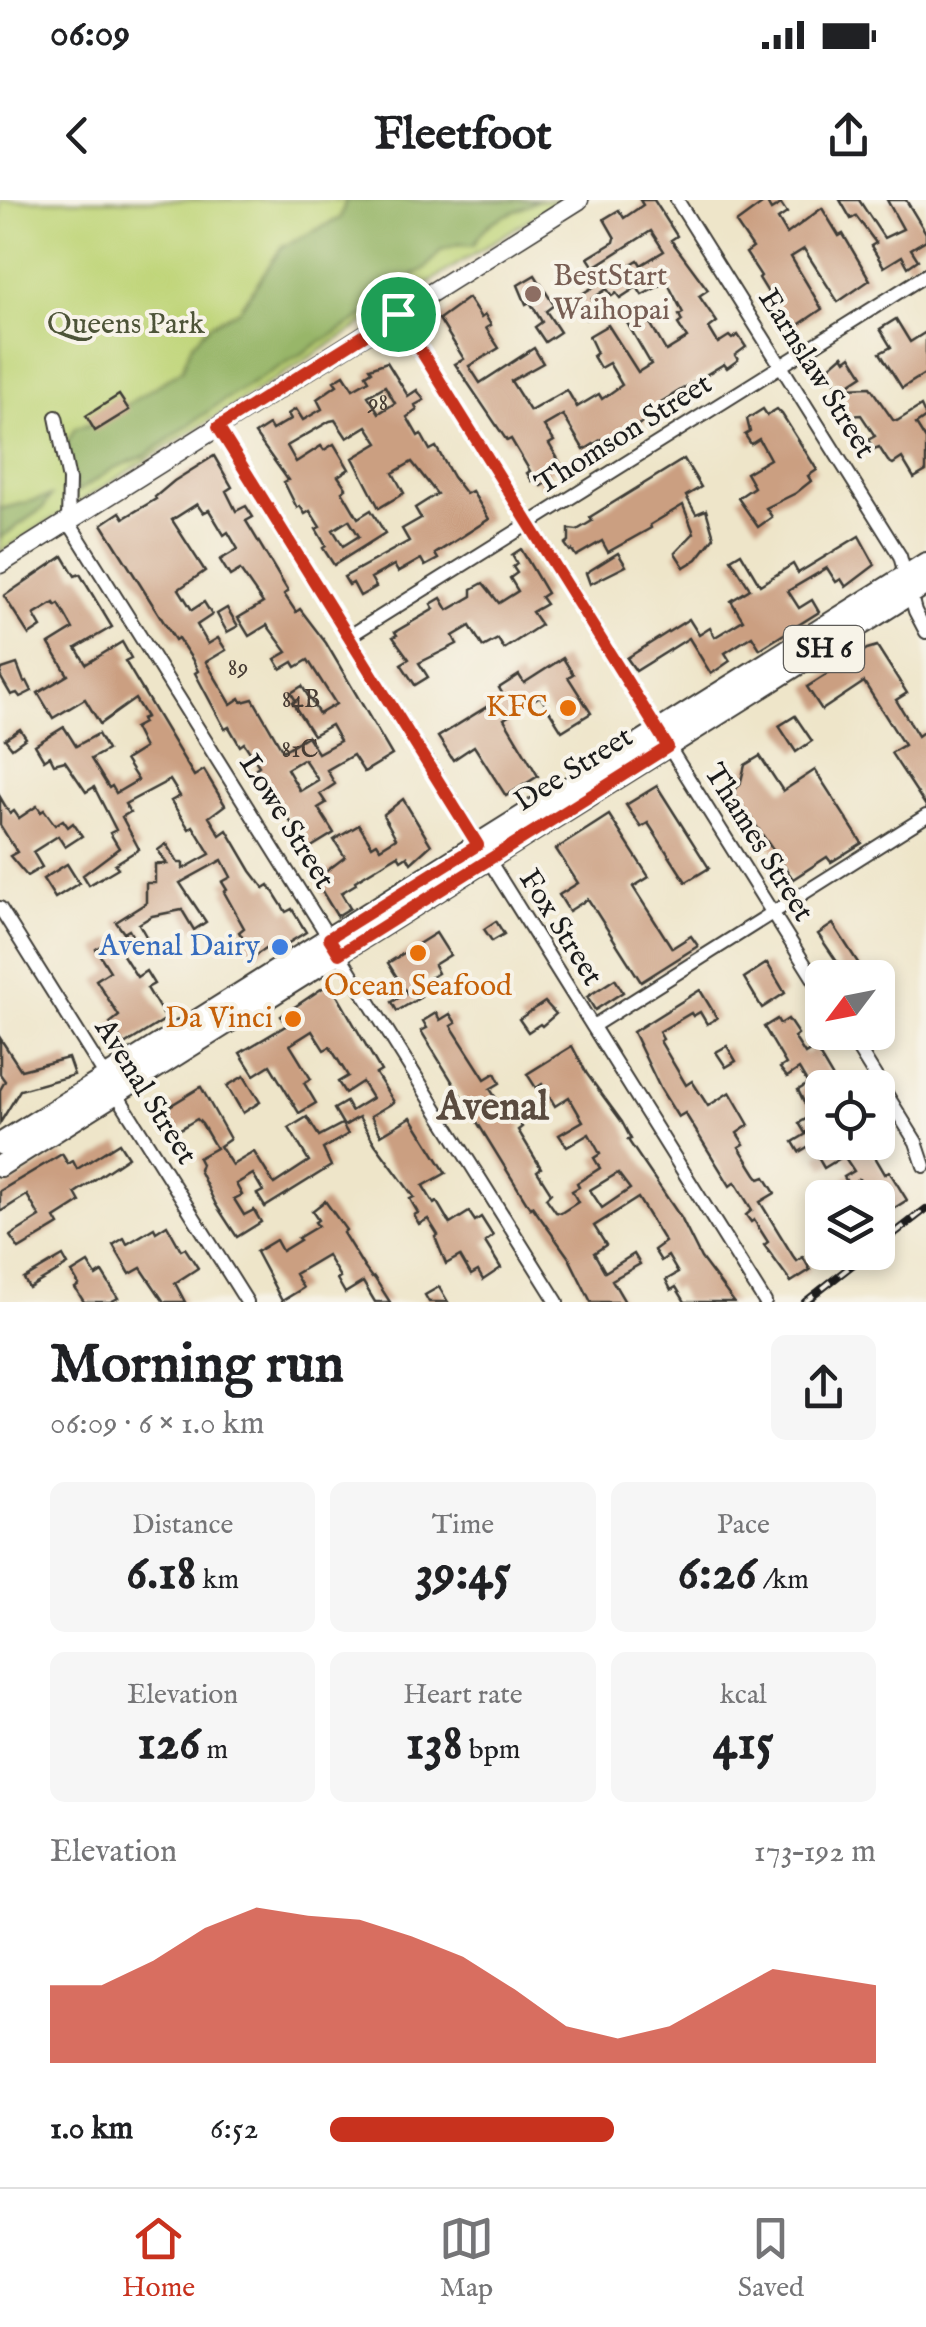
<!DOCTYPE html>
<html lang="en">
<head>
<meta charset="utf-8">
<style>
  :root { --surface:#fff; --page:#f6f6f6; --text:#202124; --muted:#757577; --line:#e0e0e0; --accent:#c8321e }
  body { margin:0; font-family:"IM FELL English",serif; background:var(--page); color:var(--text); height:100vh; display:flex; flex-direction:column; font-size:38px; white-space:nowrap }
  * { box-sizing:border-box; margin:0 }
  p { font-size:32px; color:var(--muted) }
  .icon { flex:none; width:55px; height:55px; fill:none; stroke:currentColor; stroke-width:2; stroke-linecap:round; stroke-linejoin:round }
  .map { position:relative; height:1102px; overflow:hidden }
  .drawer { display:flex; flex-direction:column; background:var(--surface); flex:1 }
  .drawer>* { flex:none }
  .needle { width:65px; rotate:238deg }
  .controls { position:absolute; left:805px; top:760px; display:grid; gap:20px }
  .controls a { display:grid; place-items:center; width:90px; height:90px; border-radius:15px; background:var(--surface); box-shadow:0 5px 15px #0003; font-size:50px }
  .pin { position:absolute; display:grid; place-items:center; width:85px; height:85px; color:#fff; margin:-42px; border:5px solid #fff; border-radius:50%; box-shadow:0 2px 10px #0007 }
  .round { display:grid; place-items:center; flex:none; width:105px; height:105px; border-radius:15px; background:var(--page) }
  .headline { display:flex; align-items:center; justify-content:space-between; height:170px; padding:0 50px }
  h1 { font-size:55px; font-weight:700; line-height:75px }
  .figures { display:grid; grid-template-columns:repeat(3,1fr); gap:15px; height:170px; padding:10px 50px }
  .figures div { display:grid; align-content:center; border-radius:15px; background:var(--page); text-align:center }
  .figures b { font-size:50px; font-weight:700 }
  .figures small { font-size:28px; font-weight:400 }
  .figures p { font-size:28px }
  .chart { height:280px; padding:20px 50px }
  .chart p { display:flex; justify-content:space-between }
  .chart svg { width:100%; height:180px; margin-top:10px; fill:var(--accent); opacity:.7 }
  ul { padding:0 50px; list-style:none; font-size:32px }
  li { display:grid; grid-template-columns:160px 120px 1fr; align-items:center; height:75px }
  li i { height:25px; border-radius:12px; background:var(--accent) }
  .status { display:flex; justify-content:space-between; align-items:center; height:70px; padding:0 50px; background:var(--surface); direction:ltr }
  .status svg { height:28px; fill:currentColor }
  header { display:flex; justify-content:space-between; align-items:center; height:130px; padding:0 50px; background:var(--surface); font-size:45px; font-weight:700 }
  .menu { display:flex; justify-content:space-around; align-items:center; height:140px; border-top:2px solid var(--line); background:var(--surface); font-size:28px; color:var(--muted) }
  .menu a { display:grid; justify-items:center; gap:5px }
  .menu .current { color:var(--accent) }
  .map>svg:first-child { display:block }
  .green { fill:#c0d579; stroke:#6e784a; stroke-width:2.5 }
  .forest { fill:#98b669; stroke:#5a6942; stroke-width:2.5 }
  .building { fill:#cb9f81; fill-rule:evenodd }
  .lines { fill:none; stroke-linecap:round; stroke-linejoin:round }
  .minor-casing { stroke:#3c3a36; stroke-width:16 }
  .secondary-casing { stroke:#3c3a36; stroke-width:21 }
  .primary-casing { stroke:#3c3a36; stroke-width:24 }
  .minor { stroke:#fff; stroke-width:12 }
  .secondary { stroke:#fff; stroke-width:18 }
  .primary { stroke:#fff; stroke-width:20 }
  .rail-casing { stroke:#1c1c1c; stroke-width:8 }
  .rail { stroke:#f7f3e8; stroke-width:4; stroke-dasharray:11; stroke-linecap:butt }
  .route-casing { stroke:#fff; stroke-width:20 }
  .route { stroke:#c8321e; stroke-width:12 }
  .education-dot { fill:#8d6e63; stroke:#f7f3e8; stroke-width:4 }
  .food-dot { fill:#e8710a; stroke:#f7f3e8; stroke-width:4 }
  .shop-dot { fill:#3f7fe0; stroke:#f7f3e8; stroke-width:4 }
  .labels { text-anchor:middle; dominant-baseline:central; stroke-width:8; stroke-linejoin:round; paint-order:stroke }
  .number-label { font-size:25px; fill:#483d35 }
  .shield { fill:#f7f3e8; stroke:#5e5c59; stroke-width:2.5 }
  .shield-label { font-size:28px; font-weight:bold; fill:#1c1c1c }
  .education-label { font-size:30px; fill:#785e54; stroke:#f7f3e8; text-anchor:start }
  .park-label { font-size:30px; fill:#4d5438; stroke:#f7f3e8 }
  .street-label { font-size:30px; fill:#1c1c1c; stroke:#f7f3e8 }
  .food-label { font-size:30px; fill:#c56008; stroke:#f7f3e8; text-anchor:end }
  .shop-label { font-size:30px; fill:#366cbe; stroke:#f7f3e8; text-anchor:end }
  .district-label { font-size:40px; font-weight:bold; fill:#594a3f; stroke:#f7f3e8 }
</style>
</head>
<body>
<div class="status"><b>06:09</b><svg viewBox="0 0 49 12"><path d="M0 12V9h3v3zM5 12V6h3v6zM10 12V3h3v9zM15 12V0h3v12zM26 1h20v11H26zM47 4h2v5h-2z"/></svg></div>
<header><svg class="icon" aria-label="back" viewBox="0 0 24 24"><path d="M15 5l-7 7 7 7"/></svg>Fleetfoot<svg class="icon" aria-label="share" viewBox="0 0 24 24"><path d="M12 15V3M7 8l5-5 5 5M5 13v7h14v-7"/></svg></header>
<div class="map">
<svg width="926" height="1102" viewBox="0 0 926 1102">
  <rect width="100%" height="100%" fill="#f7f3e8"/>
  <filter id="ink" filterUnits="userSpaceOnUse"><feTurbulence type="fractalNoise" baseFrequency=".01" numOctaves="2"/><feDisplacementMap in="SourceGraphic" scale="20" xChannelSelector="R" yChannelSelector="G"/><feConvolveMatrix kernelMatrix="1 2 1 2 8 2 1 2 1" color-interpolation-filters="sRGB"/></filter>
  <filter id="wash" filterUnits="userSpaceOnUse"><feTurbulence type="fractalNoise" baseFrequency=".0048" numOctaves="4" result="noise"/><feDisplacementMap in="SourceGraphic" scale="40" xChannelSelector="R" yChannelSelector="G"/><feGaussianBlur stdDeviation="2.25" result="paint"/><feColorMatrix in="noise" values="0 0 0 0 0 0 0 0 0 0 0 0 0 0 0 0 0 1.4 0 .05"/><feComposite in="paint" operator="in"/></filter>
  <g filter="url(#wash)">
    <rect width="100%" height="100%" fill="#eee5c9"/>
    <!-- green -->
    <polygon class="green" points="0,0 560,0 0,352"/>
    <!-- forest -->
    <g class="forest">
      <path d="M346 0H538C514 15 486 16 474 45L459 44 441 50 426 68 394 86 369 113 223 201 145 256 114 268 77 292 67 243 75 228 98 223 182 170 192 144 210 125 239 110 282 47 340 18Z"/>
      <polygon points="51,296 43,308 0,338 0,309"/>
    </g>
    <g id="blocks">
      <!-- building -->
      <g class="building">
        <polygon points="640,0 654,0 677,36 671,40 708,90 699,96 717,122 709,128 718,143 729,136 732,139 738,135 746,147 735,155 738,160 727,168 724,164 656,205 660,213 604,243 602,239 584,250 563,215 544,226 554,241 549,244 561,264 548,272 552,279 541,286 536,278 532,281 527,273 530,271 511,239 507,241 455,164 464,159 439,119 468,98 481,118 485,115 491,125 486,128 499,148 469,166 480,183 534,148 543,163 511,181 530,211 567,190 577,207 599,194 602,199 622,185 609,163 600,168 593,156 597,153 589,136 608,125 638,172 651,164 623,116 637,108 642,116 645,114 666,151 687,138 678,124 682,121 679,115 683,113 667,82 642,95 637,87 620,98 616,93 612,96 607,89 592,99 599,111 586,119 577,106 581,103 577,98 585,92 638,60 641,65 664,51 651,31 594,67 588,58 614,42 615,38 604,19 619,10 624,18 643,5"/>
        <polygon points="840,0 859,0 884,38 903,29 887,0 906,0 926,33 926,40 911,49 918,60 908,67 902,56 884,67 871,46 876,43 856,16 851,19"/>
        <polygon points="766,1 771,10 781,4 787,13 778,19 787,34 822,8 839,36 843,34 870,80 838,102 804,49 791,57 822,109 791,130 759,78 761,76 746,53 753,48 736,23"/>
        <polygon points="535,75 554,105 546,111 560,132 545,142 535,127 542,122 530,102 526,104 518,85"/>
        <polygon points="896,119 910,142 926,132 926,173 902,188 880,153 891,147 880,129"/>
        <polygon points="843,155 846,160 851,156 863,175 843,188 870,187 893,220 897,221 921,206 926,217 916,224 926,240 926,271 914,278 902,258 893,264 888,261 879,247 874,249 868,240 875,236 861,215 850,216 844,206 848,204 827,169"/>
        <path d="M387 162 408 196 417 190 424 200 415 205 417 210 407 217 418 236 421 234 430 250 436 247 453 277 466 294 472 291 489 319 435 354 438 359 425 366 421 359 398 372 394 365 371 378 376 387 360 396 353 383 349 385 344 377 409 341 402 329 421 318 415 308 437 294 412 262 393 273 404 293 379 308 353 258 378 243 367 226 347 238 335 220 330 221 287 246 296 262 321 246 324 250 334 244 349 269 338 276 346 288 342 291 358 318 371 310 385 333 334 365 323 348 326 346 316 329 320 327 310 311 305 314 300 306 297 308 284 282 288 280 255 234 269 225 272 230 291 219 288 214 296 209 303 220 322 209 317 199 337 185 334 181 344 175 353 189 369 180 366 175 372 171 370 168ZM385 186 395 203 379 213 368 196ZM349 320 359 336 343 346 333 330Z"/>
        <polygon points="119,195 129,210 95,231 86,216"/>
        <polygon points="763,209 767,215 777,209 782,214 817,270 808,276 811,281 796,293 766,308 772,317 758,327 738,298 754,287 746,273 770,259 759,239 751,244 745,235 750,232 747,219"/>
        <path d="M214 256 232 287 226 291 236 311 246 306 253 317 246 321 288 391 284 394 296 412 300 409 326 443 392 555 364 572 353 555 327 570 335 584 320 594 326 603 318 608 334 633 308 649 256 568 259 566 244 543 240 546 229 527 225 529 195 473 198 471 192 459 178 438 175 440 102 324 120 312 124 318 156 299 155 297 174 281ZM197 304 203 313 209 310 224 335 228 332 238 349 220 360 230 376 240 370 263 403 238 418 249 436 267 425 287 452 275 459 281 469 293 462 296 467 308 460 336 504 319 514 302 486 291 493 296 501 292 502 313 535 331 525 340 541 318 553 307 536 283 551 253 499 242 502 240 498 231 504 206 462 226 450 218 438 208 444 197 425 212 415 204 402 192 410 179 389 205 371 172 320ZM304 559 318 580 300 591 287 569Z"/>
        <polygon points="684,259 701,287 686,296 696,314 706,310 714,337 697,359 684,367 675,353 694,333 683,305 650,325 651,328 608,352 602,341 576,356 572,350 570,351 565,344 569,341 569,329 577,330 592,321 590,317"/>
        <polygon points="859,336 875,365 846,387 841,379 836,382 827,368 788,391 799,408 812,400 819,412 760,449 752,436 725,453 730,461 711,474 689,438 636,471 627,458 689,419 699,435 710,428 715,437 743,420 731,401 750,389 731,359 741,353 760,385 793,364 798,373"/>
        <polygon points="521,349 547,393 541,397 546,404 532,412 541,425 504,449 498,439 483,447 470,426 453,436 457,444 419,463 428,477 415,485 401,464 409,459 393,437 397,435 395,432 434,409 431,404 441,398 448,410 472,396 472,389 483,383 499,403 518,391 510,378 517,373 513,367 517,364 512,355"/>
        <polygon points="618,353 626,366 590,384 586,373"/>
        <polygon points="63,356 75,376 80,374 112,427 76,448 86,464 122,442 131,458 125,461 194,576 204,570 225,605 209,617 220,635 227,630 251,671 264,688 269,685 286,712 292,709 306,732 282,747 278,741 254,756 239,732 244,728 224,692 227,690 222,682 231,677 222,660 180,683 206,722 194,730 182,710 152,716 139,724 147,738 137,744 129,730 124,733 116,722 146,703 146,683 155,683 155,664 167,664 158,650 166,644 178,663 183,663 183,669 210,654 193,626 189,629 171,601 180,596 170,580 125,604 130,612 122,617 139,649 115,664 118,668 89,685 83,675 119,648 110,633 116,630 94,587 86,592 65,561 54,564 50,556 44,560 35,545 64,527 76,546 98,534 107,550 91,559 109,588 112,586 116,593 138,580 125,560 144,548 134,528 143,523 141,519 146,517 135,499 100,524 85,499 53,518 38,493 68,475 49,444 73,429 59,404 56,406 54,403 34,415 41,427 29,435 4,396"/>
        <polygon points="227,408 238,426 227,432 217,414"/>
        <polygon points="877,446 907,493 896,500 918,536 926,530 926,606 891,553 904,545 864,482 822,510 807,487 867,449"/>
        <polygon points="563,458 573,474 568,477 591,513 562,531 540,496 504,519 538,576 506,596 474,546 453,560 438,537 504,496 499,488 519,475 524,483"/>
        <polygon points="17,464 24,482 27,481 32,491 20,497 17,493 11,495 0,476 2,469"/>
        <polygon points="795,516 812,541 796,552 779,526"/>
        <polygon points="20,529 26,538 12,548 5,539"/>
        <polygon points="760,556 783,591 815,570 862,643 831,662 827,657 793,679 732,591 740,585 745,565"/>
        <polygon points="657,586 709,668 686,682 648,623 641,627 626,605"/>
        <polygon points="0,597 10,614 14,611 19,618 37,606 41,612 44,610 55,625 63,620 68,627 73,623 82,636 65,647 58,636 33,652 42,667 27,676 10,656 17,652 0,625"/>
        <polygon points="403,599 431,645 411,663 407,656 401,660 398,655 355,681 356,684 341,693 350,708 337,716 315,680 345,657 334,640 359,625 372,646 377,643 380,648 396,638 383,615"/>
        <polygon points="609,615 649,677 633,687 672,748 691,736 698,746 641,782 588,699 569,711 559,695 578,683 556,649"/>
        <polygon points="67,664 79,683 55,698 43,679"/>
        <polygon points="496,721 504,734 492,741 484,729"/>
        <polygon points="833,724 862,769 848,778 818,734"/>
        <polygon points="436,733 450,755 434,765 438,773 415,787 421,797 397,811 392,802 407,793 388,763"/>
        <polygon points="112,738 137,777 146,771 154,784 147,788 166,819 124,845 110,823 119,816 96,780 110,771 96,749"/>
        <polygon points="767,763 785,793 762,808 744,778"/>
        <polygon points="615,779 623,792 595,810 587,797"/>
        <polygon points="330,783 381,871 376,874 394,902 371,916 381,935 411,917 446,973 423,986 434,1004 437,1002 450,1024 469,1012 475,1021 481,1017 493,1036 485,1042 501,1068 483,1080 478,1071 471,1075 460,1056 446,1064 435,1037 438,1035 428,1019 419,1024 414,1015 418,1013 410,999 414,997 375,944 359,917 344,926 334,909 346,902 351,911 372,898 362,882 345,893 338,882 348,876 330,847 324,850 312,831 290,845 311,879 304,883 316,903 299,913 270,865 254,875 240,853 287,825 281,816"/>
        <polygon points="700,790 717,818 707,824 700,812 693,816 691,813 659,832 663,839 660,841 686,885 692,881 708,906 730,892 749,925 737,933 744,944 739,947 756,974 760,979 765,977 775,993 760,1002 793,1056 797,1061 803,1057 810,1070 791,1082 764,1045 768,1042 754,1020 751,1022 746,1015 752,1010 735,982 730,986 685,913 678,917 660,888 633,832"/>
        <polygon points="545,802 556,814 542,826 540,824 528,832 519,819"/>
        <path d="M436 813 440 820 450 814 456 823 451 826 485 879 495 873 500 883 490 889 510 920 516 917 522 927 518 930 541 968 537 971 551 993 546 998 556 1012 561 1013 578 1002 572 991 579 987 577 983 600 968 594 958 600 954 589 934 567 947 559 935 583 921 569 897 555 906 542 884 536 888 527 874 572 846 587 874 622 922 631 939 628 940 681 1018 701 1058 734 1102H685L676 1087 671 1090 666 1080 678 1073 668 1056 661 1061 654 1050 665 1042 638 998 594 1026 606 1045 594 1053 605 1072 634 1054 640 1064 612 1080 625 1102H591L569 1058 532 1006 530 1008 421 831 427 828 423 821ZM618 973 630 989 602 1008 590 990Z"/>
        <polygon points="777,819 780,824 788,819 798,834 794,837 805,854 815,848 834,880 822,887 822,922 805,933 799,923 811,916 798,890 808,884 799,869 787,877 780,868 786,864 764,827"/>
        <polygon points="0,838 21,870 68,858 74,875 20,890 0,923 0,890 5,881 0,874"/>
        <polygon points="727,846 736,861 726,867 716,852"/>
        <polygon points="244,876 260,902 243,913 227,886"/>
        <polygon points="201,887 230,939 220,946 232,965 254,952 274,984 309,961 289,928 307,917 319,936 342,924 348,934 323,949 331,966 265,1007 257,994 263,991 253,974 236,984 242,995 234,999 244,1015 254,1010 261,1022 237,1037 216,1005 199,970 201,964 198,958 216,948 202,924 197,919 168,936 155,915"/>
        <polygon points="808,933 814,943 799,952 793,942"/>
        <polygon points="839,942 875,942 882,953 875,957 885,974 889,971 907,1000 888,1012 886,1009 878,1014 878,990 869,995 859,979 849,985 844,977 854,971 844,956 824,968 817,956"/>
        <polygon points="119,943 128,957 75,993 80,1002 55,1018 59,1025 19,1049 10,1036 40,1017 27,995 0,1012 0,991 62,954 68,964 73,961 77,969"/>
        <polygon points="325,1001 346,1030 343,1033 364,1067 372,1078 374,1077 390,1102 375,1102 363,1082 345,1093 337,1079 340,1077 327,1055 295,1074 303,1088 282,1101 256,1052 276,1040 282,1051 300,1040 298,1038 318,1026 315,1022 318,1020 312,1011"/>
        <polygon points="167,1025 181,1050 185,1048 198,1068 175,1083 185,1102 164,1102 141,1068 130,1074 113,1045 124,1038 127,1044 154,1028 156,1032"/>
        <polygon points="63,1056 68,1065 29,1088 24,1079"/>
        <polygon points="88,1063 96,1076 102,1072 118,1098 110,1102 84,1102 75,1088 79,1085 72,1073"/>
        <polygon points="439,1087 448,1102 429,1102 425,1095"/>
      </g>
    </g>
  </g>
  <g filter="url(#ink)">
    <use href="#blocks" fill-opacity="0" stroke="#3c3a36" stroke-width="2.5"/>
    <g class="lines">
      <!-- minor casing -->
      <g class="minor-casing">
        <g id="minor">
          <polyline points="677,0 900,356 915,411 926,432"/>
          <polyline points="398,114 822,792"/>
          <polyline points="56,217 69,280 68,321 557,1102"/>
          <polyline points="218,227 765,1102"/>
          <polyline points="348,437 926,75"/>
          <polyline points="0,708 247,1102"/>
          <polyline points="593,826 926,616"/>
          <polyline points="848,832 916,942 924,966"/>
        </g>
      </g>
      <!-- secondary casing -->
      <g class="secondary-casing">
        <polyline id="secondary" points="0,364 579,0"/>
      </g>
      <!-- primary casing -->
      <g class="primary-casing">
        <g id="primary">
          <polyline points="0,944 926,363"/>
          <polyline points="0,966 926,384"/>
        </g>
      </g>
      <!-- minor -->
      <use href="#minor" class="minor"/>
      <!-- secondary -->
      <use href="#secondary" class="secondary"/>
      <!-- primary -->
      <use href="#primary" class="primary"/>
      <!-- rail casing -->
      <g class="rail-casing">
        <g id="rail">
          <polyline points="878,1046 926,1009"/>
          <polyline points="805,1102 869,1052"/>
        </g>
      </g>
      <!-- rail -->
      <use href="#rail" class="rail"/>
    </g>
  </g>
  <g class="lines" filter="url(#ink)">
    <!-- route casing -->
    <g class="route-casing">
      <polygon id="route" points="398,114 668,547 339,754 329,738 478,645 218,227"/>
    </g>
    <!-- route -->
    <use href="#route" class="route"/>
  </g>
  <!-- markers -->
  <circle class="education-dot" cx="533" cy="94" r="10"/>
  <g class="food-dot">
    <circle cx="568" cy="508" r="10"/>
    <circle cx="418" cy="753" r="10"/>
    <circle cx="293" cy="819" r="10"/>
  </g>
  <circle class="shop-dot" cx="280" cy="747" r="10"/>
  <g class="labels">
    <!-- number labels -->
    <g class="number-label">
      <text x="378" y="203">98</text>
      <text x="238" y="468">89</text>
      <text x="301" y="500">84B</text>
      <text x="300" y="550">81C</text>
    </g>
    <!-- shield labels -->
    <rect class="shield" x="784" y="426" width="80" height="46" rx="8"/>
    <g class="shield-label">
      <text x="824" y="449">SH 6</text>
    </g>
    <!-- education labels -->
    <g class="education-label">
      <text x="553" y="77">BestStart<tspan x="553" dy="34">Waihopai</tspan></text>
    </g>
    <!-- park labels -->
    <g class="park-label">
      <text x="126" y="125">Queens Park</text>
    </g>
    <!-- street labels -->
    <g class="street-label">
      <text transform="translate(816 174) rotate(58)">Earnslaw Street</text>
      <text transform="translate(624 235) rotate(-32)">Thomson Street</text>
      <text transform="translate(574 570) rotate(-32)">Dee Street</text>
      <text transform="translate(286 622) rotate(58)">Lowe Street</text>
      <text transform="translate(758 643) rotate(58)">Thames Street</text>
      <text transform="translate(560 728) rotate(58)">Fox Street</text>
      <text transform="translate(145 892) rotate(58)">Avenal Street</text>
    </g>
    <!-- food labels -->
    <g class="food-label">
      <text x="548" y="508">KFC</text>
      <text x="418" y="787" text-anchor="middle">Ocean Seafood</text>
      <text x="273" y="819">Da Vinci</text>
    </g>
    <!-- shop labels -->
    <g class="shop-label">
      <text x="260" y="747">Avenal Dairy</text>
    </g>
    <!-- district labels -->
    <g class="district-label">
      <text x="493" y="908">Avenal</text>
    </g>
  </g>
</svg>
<div class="controls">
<a><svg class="needle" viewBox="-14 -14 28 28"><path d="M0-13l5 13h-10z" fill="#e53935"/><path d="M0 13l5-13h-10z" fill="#757577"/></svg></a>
<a><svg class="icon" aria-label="locate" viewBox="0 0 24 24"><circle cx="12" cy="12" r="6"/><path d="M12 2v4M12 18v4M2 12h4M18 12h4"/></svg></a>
<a><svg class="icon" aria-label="layers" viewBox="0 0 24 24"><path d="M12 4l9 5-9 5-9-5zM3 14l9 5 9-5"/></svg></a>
</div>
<div class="pin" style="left:398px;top:114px;background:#1e9e55"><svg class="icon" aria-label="arrive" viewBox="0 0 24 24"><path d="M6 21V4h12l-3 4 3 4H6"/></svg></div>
</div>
<section class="drawer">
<div class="headline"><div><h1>Morning run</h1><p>06:09 · 6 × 1.0 km</p></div><a class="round"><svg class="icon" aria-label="share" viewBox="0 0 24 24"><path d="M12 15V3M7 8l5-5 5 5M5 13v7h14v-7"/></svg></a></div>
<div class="figures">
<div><p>Distance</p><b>6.18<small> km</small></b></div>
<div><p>Time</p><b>39:45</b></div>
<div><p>Pace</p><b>6:26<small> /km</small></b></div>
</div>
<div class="figures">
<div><p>Elevation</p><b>126<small> m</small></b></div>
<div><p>Heart rate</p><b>138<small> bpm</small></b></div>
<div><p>kcal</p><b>415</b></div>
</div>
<div class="chart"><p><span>Elevation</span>173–192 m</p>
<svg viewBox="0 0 160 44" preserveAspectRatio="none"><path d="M0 44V25L10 25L20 19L30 11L40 6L50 8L60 9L70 13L80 18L90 26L100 35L110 38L120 35L130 28L140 21L150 23L160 25V44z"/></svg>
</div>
<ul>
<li><b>1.0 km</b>6:52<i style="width:52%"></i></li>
</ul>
</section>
<nav class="menu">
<a class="current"><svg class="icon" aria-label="home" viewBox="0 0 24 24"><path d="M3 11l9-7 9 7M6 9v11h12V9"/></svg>Home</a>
<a><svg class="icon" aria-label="map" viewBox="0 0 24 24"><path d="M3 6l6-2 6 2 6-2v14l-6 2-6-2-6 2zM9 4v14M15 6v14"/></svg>Map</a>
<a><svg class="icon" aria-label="saved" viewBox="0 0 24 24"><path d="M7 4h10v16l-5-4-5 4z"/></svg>Saved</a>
</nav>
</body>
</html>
